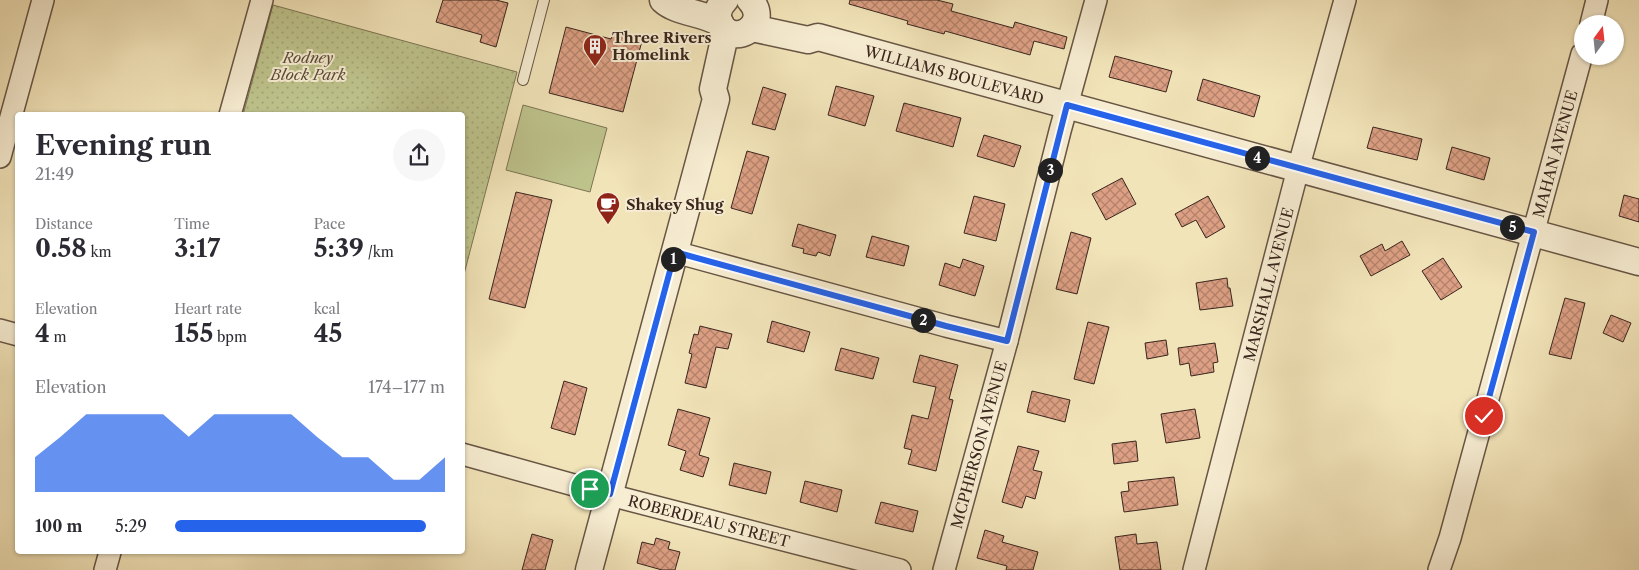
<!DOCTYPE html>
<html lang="en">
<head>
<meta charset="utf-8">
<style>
  :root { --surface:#fff; --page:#f7f7f7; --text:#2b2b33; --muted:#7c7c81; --accent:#2563eb }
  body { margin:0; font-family:"Libre Caslon Text",serif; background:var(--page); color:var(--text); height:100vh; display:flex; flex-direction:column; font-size:19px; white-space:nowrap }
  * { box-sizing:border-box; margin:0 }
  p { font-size:16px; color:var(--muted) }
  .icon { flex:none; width:28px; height:28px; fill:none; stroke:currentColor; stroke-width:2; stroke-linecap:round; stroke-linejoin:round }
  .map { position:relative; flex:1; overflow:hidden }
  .side { position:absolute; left:15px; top:112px; width:450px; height:442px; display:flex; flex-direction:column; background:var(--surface); border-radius:5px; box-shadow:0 1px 4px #0004 }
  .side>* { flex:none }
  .needle { width:32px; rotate:15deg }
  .buttons { position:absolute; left:1574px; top:15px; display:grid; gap:10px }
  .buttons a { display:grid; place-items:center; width:50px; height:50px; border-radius:50%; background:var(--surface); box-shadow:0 1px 4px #0004; font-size:25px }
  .pin { position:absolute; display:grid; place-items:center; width:42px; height:42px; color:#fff; margin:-21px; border:2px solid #fff; border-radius:50%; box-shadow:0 1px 5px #0007 }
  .km { position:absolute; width:25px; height:25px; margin:-12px; border-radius:50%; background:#222; color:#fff; font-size:14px; line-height:25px; text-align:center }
  .round { display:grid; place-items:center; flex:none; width:52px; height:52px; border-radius:26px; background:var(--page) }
  .head { display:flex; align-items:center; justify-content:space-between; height:85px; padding:0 20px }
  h1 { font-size:28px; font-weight:700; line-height:38px }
  .metrics { display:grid; grid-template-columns:repeat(3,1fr); gap:8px; height:85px; padding:5px 20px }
  .metrics div { display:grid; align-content:center }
  .metrics b { font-size:25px; font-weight:700 }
  .metrics small { font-size:14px; font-weight:400 }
  .metrics p { font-size:14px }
  .chart { height:140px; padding:10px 20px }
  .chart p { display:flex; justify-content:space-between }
  .chart svg { width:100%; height:90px; margin-top:5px; fill:var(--accent); opacity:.7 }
  ul { padding:0 20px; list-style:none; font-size:16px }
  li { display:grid; grid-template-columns:80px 60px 1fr; align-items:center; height:38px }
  li i { height:12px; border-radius:6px; background:var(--accent) }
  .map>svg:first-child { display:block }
  .green { fill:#bec38c; stroke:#7c7454 }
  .park { fill:url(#park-dots); stroke:#7c7454 }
  .building { fill:url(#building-cross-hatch); stroke:#39251d }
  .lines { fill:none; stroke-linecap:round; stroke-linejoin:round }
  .service-casing { stroke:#675544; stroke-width:12 }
  .minor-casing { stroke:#675544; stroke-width:24 }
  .tertiary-casing { stroke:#675544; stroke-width:29 }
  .service { stroke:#f7edd2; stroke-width:10 }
  .minor { stroke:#f7edd2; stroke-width:21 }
  .tertiary { stroke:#f7edd2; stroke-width:26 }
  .route-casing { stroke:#fff; stroke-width:10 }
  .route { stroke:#2563eb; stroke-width:6 }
  .labels { text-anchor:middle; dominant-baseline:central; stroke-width:4; stroke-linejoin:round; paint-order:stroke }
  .poi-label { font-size:15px; font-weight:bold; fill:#39251d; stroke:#f7edd2; text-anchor:start }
  .park-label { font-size:15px; font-style:italic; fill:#5a4c39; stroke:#f7edd2 }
  .street-label { font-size:15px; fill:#39251d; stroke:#f7edd2 }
</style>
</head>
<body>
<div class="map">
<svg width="1639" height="570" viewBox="0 0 1639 570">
  <defs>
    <pattern id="park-dots" width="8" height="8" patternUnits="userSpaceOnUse" patternTransform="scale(1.25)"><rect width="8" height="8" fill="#bec38c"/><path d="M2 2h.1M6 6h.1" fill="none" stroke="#a4a778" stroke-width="1.8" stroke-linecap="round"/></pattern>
    <pattern id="building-cross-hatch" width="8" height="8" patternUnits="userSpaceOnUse" patternTransform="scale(1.25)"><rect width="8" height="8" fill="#dda084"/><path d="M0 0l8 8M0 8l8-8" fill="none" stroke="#b4826b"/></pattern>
  </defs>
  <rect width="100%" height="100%" fill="#f2e4b9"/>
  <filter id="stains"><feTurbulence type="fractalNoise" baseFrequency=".004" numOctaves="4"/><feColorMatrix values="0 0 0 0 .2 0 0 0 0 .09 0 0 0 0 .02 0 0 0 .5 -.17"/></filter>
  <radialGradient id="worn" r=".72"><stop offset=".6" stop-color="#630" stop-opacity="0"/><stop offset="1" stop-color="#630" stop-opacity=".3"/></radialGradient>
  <!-- green -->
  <polygon class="green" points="523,105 607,128 590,192 506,170"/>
  <!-- park -->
  <polygon class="park" points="273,5 517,72 463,278 462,115 243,115"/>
  <!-- building -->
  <g class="building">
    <polygon points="443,0 496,0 508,3 496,47 480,42 482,35 436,22"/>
    <polygon points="850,0 937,0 953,4 951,11 1013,28 1015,22 1067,37 1064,49 1034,41 1030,55 945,31 944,34 907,24 908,21 849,4"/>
    <polygon points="566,27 611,39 613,34 642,41 623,112 549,93"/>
    <polygon points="1115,56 1172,71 1166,92 1109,77"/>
    <polygon points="1203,79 1260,96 1254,117 1197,100"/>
    <polygon points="836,86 874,96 865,126 828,115"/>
    <polygon points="763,87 786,94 775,130 752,124"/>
    <polygon points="904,103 961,118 953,147 896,131"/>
    <polygon points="1373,127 1422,139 1417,160 1367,148"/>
    <polygon points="984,135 1021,146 1014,167 977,156"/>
    <polygon points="1452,147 1490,158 1484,180 1446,169"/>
    <polygon points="747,151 769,157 752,214 731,208"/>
    <polygon points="1122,178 1136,204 1106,220 1092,194"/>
    <polygon points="516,192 552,200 525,308 489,299"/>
    <polygon points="1624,195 1639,199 1639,222 1619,216"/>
    <polygon points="974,196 1005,204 996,241 964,233"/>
    <polygon points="1208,196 1225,227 1206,238 1196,220 1182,227 1175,214"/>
    <polygon points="798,224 836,235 830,256 818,252 816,256 803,253 804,249 792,246"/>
    <polygon points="1071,232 1091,238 1077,294 1056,289"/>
    <polygon points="872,236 909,246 904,266 866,257"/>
    <polygon points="1402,241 1410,255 1371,276 1360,256 1382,244 1385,251"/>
    <polygon points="1443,258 1462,287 1441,300 1422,271"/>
    <polygon points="963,259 984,266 975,296 939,285 945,263 960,268"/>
    <polygon points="1227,278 1228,288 1230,288 1233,306 1200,310 1196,283"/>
    <polygon points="1565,298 1585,303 1571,359 1549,354"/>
    <polygon points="1611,315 1631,323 1623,342 1603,333"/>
    <polygon points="772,321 810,332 804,352 767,342"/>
    <polygon points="1088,322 1109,327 1094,384 1074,379"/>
    <polygon points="700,326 732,334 728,349 716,347 706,388 685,383 692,354 689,353 694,334 698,335"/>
    <polygon points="1166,340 1168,355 1147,359 1145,343"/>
    <polygon points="1215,343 1218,362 1213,363 1214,372 1191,376 1189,363 1180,365 1178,348"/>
    <polygon points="841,348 879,358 873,379 835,370"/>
    <polygon points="920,355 958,365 949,399 953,400 936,471 908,464 912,450 904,448 912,415 928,419 936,387 913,382"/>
    <polygon points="564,381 587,388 575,435 551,428"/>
    <polygon points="1032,391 1070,400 1065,422 1027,412"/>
    <polygon points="678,409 710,418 699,455 709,458 703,477 680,470 686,451 668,445"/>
    <polygon points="1195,409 1200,438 1166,443 1161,414"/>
    <polygon points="1136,441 1138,461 1114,464 1112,444"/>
    <polygon points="1018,446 1039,451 1033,470 1042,472 1035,499 1026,496 1022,508 1002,502"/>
    <polygon points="734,463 771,472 766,494 729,485"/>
    <polygon points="1174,477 1178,505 1124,512 1121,492 1129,491 1128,482"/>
    <polygon points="805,481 842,490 837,512 800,502"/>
    <polygon points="881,502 918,511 913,532 875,523"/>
    <polygon points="985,530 1004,536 1002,542 1038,552 1033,570 1006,570 1007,566 977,558"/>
    <polygon points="532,534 553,540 545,570 522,570"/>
    <polygon points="1136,534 1137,544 1157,542 1161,570 1120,570 1115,537"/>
    <polygon points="656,538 670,542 668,549 680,552 675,570 662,570 637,563 642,542 654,545"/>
  </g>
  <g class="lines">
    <!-- service casing -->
    <g class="service-casing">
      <polyline id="service" points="523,80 544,0"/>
    </g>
    <!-- minor casing -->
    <g class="minor-casing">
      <g id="minor">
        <polyline points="1591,24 1597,0"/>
        <polyline points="230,115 262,0"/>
        <polyline points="0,157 43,0"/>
        <polyline points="675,252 946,326 1007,341"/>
        <polyline points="0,330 18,335"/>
        <path id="s1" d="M462 454 610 495 900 570"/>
        <polyline points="105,570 110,552"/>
        <path id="s2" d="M944 570 1007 341 1060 131 1096 0"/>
        <path id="s3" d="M1194 570 1298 169 1345 0"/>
        <path id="s4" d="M1439 570 1450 538 1582 54"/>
      </g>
    </g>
    <!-- tertiary casing -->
    <g class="tertiary-casing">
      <g id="tertiary">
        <path d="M663 0C677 13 702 12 720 23"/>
        <path d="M725 0C719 6 716 13 719 21 730 50 773 26 750 0"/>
        <path id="s5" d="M752 28 808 40 818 37 1639 262"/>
        <polyline points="589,570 716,99 713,89 723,44 723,28"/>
      </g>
    </g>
    <!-- service -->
    <use href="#service" class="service"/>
    <!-- minor -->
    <use href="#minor" class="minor"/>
    <!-- tertiary -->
    <use href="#tertiary" class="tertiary"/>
  </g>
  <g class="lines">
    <!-- route casing -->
    <g class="route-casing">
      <polyline id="route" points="590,489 610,494 675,252 946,326 1007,341 1067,105 1534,232 1484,416"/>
    </g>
    <!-- route -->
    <use href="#route" class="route"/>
  </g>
  <!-- icons -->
  <defs>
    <g id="building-pin" transform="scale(1.25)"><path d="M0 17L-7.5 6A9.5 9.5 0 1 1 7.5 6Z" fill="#8f2418" stroke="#f7edd2"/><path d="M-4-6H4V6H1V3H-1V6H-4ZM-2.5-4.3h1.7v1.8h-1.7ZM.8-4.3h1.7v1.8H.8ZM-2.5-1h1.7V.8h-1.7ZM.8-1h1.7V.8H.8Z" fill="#fff"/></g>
    <g id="cafe-pin" transform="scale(1.25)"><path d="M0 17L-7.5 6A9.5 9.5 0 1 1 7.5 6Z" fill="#8f2418" stroke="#f7edd2"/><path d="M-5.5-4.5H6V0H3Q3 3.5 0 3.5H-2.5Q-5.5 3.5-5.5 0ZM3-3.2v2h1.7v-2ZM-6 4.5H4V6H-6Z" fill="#fff"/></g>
  </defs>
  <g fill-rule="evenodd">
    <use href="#building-pin" x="595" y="46"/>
    <use href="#cafe-pin" x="608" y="204"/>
  </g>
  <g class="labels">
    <!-- poi labels -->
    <g class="poi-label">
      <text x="612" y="37">Three Rivers<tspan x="612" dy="17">Homelink</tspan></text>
      <text x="626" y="204">Shakey Shug</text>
    </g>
    <!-- park labels -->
    <g class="park-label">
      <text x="308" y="57">Rodney<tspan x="308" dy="17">Block Park</tspan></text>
    </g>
    <!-- street labels -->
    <g class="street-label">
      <text stroke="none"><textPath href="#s5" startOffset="209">WILLIAMS BOULEVARD</textPath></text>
      <text stroke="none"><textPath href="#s4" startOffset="432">MAHAN AVENUE</textPath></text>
      <text stroke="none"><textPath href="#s3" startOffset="295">MARSHALL AVENUE</textPath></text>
      <text stroke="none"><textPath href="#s2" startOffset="130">MCPHERSON AVENUE</textPath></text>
      <text stroke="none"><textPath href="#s1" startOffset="256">ROBERDEAU STREET</textPath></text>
    </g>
  </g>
  <rect width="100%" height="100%" filter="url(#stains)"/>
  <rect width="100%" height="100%" fill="url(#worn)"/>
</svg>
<div class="buttons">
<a><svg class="needle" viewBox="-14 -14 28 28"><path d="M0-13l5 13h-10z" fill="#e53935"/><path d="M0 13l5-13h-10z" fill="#7c7c81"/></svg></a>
</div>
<div class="pin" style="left:590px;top:489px;background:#1e9e55"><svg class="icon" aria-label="arrive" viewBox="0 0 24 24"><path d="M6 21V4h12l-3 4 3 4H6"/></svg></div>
<div class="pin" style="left:1484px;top:416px;background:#d93025"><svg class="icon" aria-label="check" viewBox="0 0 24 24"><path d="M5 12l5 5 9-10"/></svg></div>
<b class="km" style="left:673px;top:259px">1</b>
<b class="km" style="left:923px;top:320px">2</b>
<b class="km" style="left:1050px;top:170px">3</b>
<b class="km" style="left:1257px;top:158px">4</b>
<b class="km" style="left:1512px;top:227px">5</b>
<section class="side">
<div class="head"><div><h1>Evening run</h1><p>21:49</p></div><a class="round"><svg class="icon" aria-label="share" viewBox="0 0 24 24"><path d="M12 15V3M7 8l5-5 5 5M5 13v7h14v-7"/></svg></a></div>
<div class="metrics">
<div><p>Distance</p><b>0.58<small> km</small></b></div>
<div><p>Time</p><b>3:17</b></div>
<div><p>Pace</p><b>5:39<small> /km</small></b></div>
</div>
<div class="metrics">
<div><p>Elevation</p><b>4<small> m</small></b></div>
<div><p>Heart rate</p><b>155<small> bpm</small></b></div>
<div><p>kcal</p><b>45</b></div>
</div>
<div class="chart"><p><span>Elevation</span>174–177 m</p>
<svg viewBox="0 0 160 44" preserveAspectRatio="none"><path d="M0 44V27L10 17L20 6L30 6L40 6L50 6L60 17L70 6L80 6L90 6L100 6L110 17L120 27L130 27L140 38L150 38L160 27V44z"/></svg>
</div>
<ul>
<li><b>100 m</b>5:29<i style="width:93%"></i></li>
</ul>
</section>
</div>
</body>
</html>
